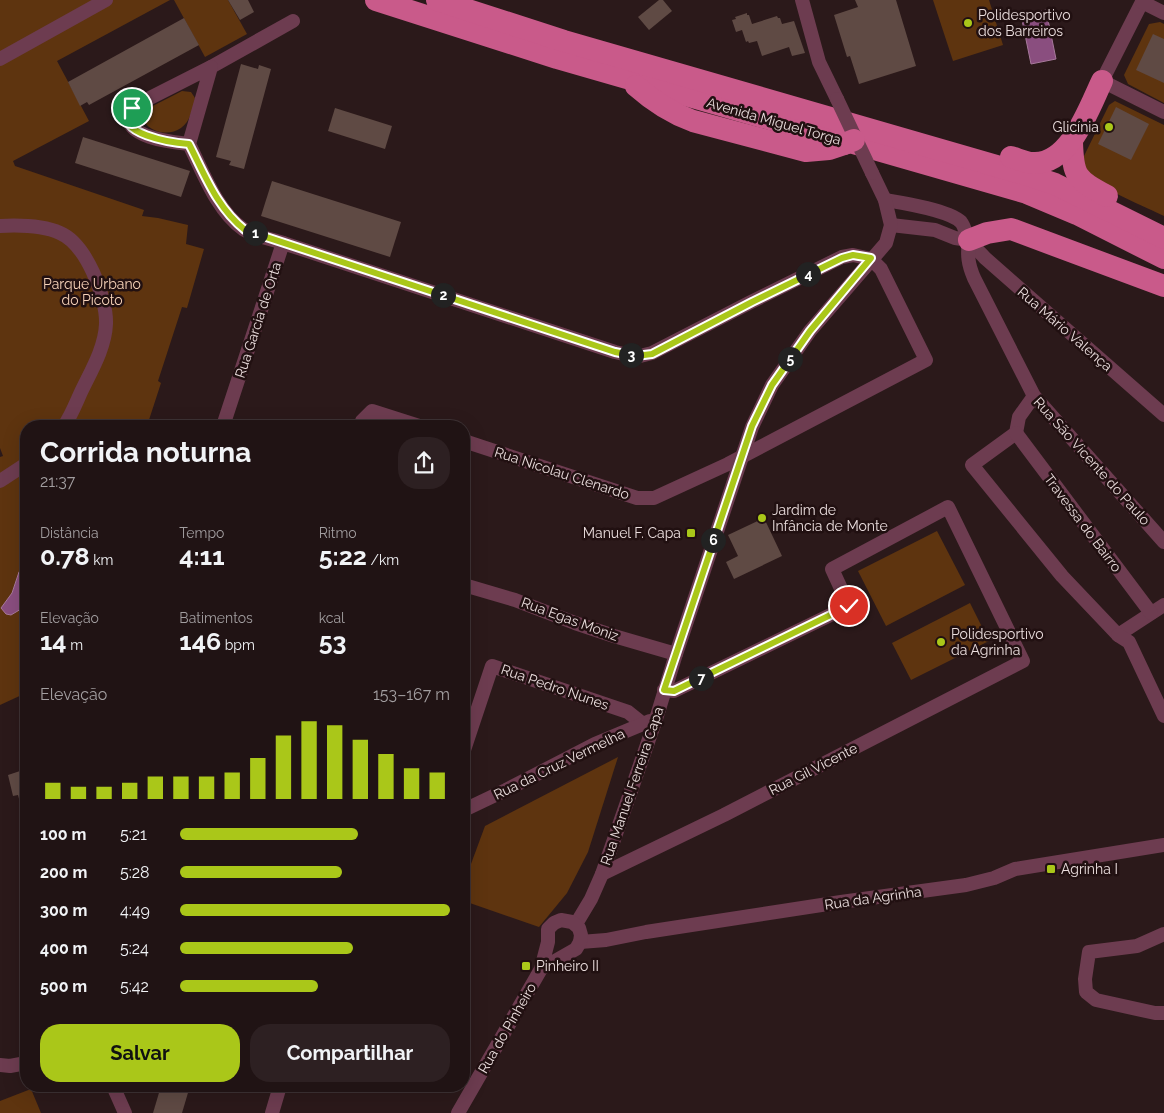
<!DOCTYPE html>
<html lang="pt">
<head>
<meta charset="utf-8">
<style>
  :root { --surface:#201314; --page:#2d2022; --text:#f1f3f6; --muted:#a29ea0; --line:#3d3234; --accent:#aac719 }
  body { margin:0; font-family:Raleway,sans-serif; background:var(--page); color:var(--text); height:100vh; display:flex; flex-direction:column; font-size:19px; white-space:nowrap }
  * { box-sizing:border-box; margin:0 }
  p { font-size:16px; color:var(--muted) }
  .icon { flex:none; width:28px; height:28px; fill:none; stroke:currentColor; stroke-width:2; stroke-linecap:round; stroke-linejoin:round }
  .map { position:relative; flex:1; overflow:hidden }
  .panel { position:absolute; left:20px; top:420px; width:450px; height:672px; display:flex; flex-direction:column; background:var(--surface); border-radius:20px; box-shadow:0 5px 20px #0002,0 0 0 1px var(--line) }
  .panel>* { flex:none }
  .pin { position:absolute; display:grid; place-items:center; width:42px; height:42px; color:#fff; margin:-21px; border:2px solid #fff; border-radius:50%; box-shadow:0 1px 5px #0007 }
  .km { position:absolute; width:25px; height:25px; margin:-12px; border-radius:50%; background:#222; color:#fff; font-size:14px; line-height:25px; text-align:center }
  .round { display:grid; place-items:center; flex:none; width:52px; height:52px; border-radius:20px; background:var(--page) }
  .headline { display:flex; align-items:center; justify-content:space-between; height:85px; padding:0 20px }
  h1 { font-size:28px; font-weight:700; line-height:38px }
  .stats { display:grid; grid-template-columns:repeat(3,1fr); gap:8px; height:85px; padding:5px 20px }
  .stats div { display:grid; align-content:center }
  .stats b { font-size:25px; font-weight:700 }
  .stats small { font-size:14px; font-weight:400 }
  .stats p { font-size:14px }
  .chart { height:140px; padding:10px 20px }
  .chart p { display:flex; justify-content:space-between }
  .chart svg { width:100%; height:90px; margin-top:5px; stroke:var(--accent); stroke-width:6 }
  .action { display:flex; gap:10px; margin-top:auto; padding:10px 20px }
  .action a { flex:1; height:58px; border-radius:20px; background:var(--accent); color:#111; font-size:20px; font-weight:700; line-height:58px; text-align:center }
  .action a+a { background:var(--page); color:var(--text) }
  ul { padding:0 20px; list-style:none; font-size:16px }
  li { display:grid; grid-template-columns:80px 60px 1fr; align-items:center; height:38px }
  li i { height:12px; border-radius:6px; background:var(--accent) }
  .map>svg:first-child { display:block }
  .green { fill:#5e340f }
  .water { fill:#8a4e7f; stroke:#a7799b }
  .building { fill:#5f4a44 }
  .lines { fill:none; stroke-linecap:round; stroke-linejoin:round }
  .minor { stroke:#6d3c50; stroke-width:14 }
  .trunk { stroke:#c95a8a; stroke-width:22 }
  .minor-bridge { stroke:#6d3c50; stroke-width:14 }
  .trunk-bridge { stroke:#c95a8a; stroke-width:22 }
  .route-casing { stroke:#fff; stroke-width:10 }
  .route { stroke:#aac719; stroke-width:6 }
  .poi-dot { fill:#aac719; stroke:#211011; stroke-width:2 }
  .labels { text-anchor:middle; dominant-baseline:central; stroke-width:5; stroke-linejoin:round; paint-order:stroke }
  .poi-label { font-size:14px; fill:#eadddd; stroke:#211011; text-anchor:start }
  .street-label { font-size:14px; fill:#eadddd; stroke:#211011 }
  .park-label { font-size:14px; fill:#f7d3b9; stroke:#211011 }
</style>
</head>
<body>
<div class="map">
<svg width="1164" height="1113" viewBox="0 0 1164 1113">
  <rect width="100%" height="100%" fill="#2b191a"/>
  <!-- green -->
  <g class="green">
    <polygon points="0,0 170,0 57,61 89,121 13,161 15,166 144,210 142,216 158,218 188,225 186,244 204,249 187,308 182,307 158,381 161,383 147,426 26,426 26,693 0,705 0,457 3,456 0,448"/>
    <polygon points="174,0 228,0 247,34 205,57"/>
    <polygon points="933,0 989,0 1003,45 953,61"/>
    <polygon points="1160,22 1164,24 1164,103 1128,84 1124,75 1149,24"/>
    <path d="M182 91 191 92 195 98C195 103 193 108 191 113 182 145 138 133 143 111Z"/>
    <path d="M1115 101 1164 125V216C1146 207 1100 189 1089 174 1085 169 1084 163 1084 156L1109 105Z"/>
    <polygon points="937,531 965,585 886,626 858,571"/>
    <polygon points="970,603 989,641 911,680 892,643"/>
    <polygon points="618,757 588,852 567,893 539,927 464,901 464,883 485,826"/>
    <polygon points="31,1089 41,1113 0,1113 0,1101"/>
  </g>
  <!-- water -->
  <g class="water">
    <polygon points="1046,10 1056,59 1031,64 1021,15"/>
    <polygon points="26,563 26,606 11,615 6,614 1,608 12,593 19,572"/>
  </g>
  <!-- building -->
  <g class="building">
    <polygon points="228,0 248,0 254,12 240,20"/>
    <polygon points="659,0 663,0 672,11 649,30 638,17"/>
    <polygon points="855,0 896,0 916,66 859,84 850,56 847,57 834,15 858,7"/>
    <polygon points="747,13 747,15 749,15 752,24 777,16 778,18 780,18 782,24 794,21 805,53 792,56 789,47 762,56 757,41 749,43 748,41 746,42 742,30 736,32 732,20 736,19 735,17"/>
    <polygon points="184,18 199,45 89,105 87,102 80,106 68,82"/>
    <polygon points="1153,34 1164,39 1164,83 1136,70"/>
    <polygon points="241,64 258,69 259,65 271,69 244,169 229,165 231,161 216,157"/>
    <polygon points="1116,107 1149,124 1131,160 1098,144"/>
    <polygon points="335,108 392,126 385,149 328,131"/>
    <polygon points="83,137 190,171 181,197 75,163"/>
    <polygon points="272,181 401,222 390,257 261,216"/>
    <polygon points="764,518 782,556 734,579 726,562 738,556 728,535"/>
    <polygon points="26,769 26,813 23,814 18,795 13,796 8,775"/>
    <polygon points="161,1086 190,1086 182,1113 153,1113"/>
  </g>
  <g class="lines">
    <!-- minor -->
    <g class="minor">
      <polyline points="802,0 819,62 837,99"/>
      <polyline points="1143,0 1102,81 1164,112"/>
      <polyline points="1142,2 1164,13"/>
      <polyline points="0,59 106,0"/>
      <polyline points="211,67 293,21"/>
      <path d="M189 144C171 142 126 138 128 114L138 104 211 67 189 144C203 172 217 211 243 229 254 236 271 239 283 243"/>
      <path d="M885 200C903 203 948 210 961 222 965 227 966 235 969 240 973 247 980 252 985 258L1164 415"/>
      <polyline points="891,225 935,230 955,238 969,240"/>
      <path d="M0 226C19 225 42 225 60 233 86 244 107 297 106 324 105 348 91 371 81 392 76 403 71 416 64 426"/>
      <path d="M969 240C967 255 968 264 974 278L1034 396 1164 542"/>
      <polyline points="1034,396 1019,417 1016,433 972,465 1062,576 1118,635 1164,605"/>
      <polyline points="223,426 283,243 615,352 636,357 652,353 751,302 842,257 853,255 871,259 881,269 926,360 728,464 654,498 637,498 464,441"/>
      <polyline points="360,426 362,421 372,411 419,426"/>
      <polyline points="1016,433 1151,613"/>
      <polyline points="0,481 26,464"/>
      <polyline points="464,585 515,600 575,623 614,636 676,654"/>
      <polyline points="1118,635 1129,642 1164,716"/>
      <polyline points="464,750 492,666 628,712 643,724"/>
      <polyline points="464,810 506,790 595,744 650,721"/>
      <polyline points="602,874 724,815 1023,661 948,507 832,569 849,606 674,691 664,690"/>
      <polyline points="576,924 591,899 602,874 656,719 676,654 752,427 772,385 810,331 886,243 891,225 885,200 872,173"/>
      <polyline points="1164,934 1137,946 1089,952 1085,979 1086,992 1096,1000 1155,1013 1164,1013"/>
      <polyline points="580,942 606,940 646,932 841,902 966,885 994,878 1015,869 1164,845"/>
      <polyline points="0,1065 10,1066 26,1063"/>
      <polyline points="113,1086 125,1113"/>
      <polyline points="272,1113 280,1086"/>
      <polyline points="458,1113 541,969 548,942 548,929 554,923 561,920 572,922 579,928 581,935 580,942 576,949 541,969"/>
    </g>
    <!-- trunk -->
    <g class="trunk">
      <polyline points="376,0 557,58 1027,193 1077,214 1164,258"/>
      <polyline points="437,0 564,41 1031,176 1055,184 1164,238"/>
      <path d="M636 86C653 101 671 113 693 121L806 151 829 149 844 144"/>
      <path d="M1072 142C1073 177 1076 179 1107 196"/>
      <path d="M1011 157C1018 159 1026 163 1033 163 1070 165 1089 108 1102 81"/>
      <polyline points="969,240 987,233 1011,229 1164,286"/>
    </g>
    <!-- minor-bridge -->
    <polyline class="minor-bridge" points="837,99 872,173"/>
    <!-- trunk-bridge -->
    <polyline class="trunk-bridge" points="844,144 854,140"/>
  </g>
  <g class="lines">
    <!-- route casing -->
    <g class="route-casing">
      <path id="route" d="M132 108C109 134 175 143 189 144 205 175 217 208 245 230L615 352 636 356 652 354 752 302 842 258 853 255 871 258 810 331 772 385 752 426 664 690 674 691 849 606"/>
    </g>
    <!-- route -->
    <use href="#route" class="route"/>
  </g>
  <!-- markers -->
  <g class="poi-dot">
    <circle cx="968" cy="23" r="5"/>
    <circle cx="1109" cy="127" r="5"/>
    <circle cx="762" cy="518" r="5"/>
    <rect x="686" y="528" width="10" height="10" rx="2.5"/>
    <circle cx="941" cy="642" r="5"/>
    <rect x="1046" y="864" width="10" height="10" rx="2.5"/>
    <rect x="521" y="961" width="10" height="10" rx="2.5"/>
  </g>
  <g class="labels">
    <!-- poi labels -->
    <g class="poi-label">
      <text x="978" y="15">Polidesportivo<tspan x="978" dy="16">dos Barreiros</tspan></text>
      <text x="1099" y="127" text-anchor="end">Glicínia</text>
      <text x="772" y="510">Jardim de<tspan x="772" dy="16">Infância de Monte</tspan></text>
      <text x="681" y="533" text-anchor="end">Manuel F. Capa</text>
      <text x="951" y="634">Polidesportivo<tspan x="951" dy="16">da Agrinha</tspan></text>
      <text x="1061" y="869">Agrinha I</text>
      <text x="536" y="966">Pinheiro II</text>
    </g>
    <!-- street labels -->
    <g class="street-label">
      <text transform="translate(774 121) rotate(16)">Avenida Miguel Torga</text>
      <text transform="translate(258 320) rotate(-72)">Rua Garcia de Orta</text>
      <text transform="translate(1065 329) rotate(41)">Rua Mário Valença</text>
      <text transform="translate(1092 461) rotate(48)">Rua São Vicente do Paulo</text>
      <text transform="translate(562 473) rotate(18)">Rua Nicolau Clenardo</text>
      <text transform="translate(1083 523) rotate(53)">Travessa do Bairro</text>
      <text transform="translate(570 619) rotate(20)">Rua Egas Moniz</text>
      <text transform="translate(555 687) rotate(19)">Rua Pedro Nunes</text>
      <text transform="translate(559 764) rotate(-26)">Rua da Cruz Vermelha</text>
      <text transform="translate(813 769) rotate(-27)">Rua Gil Vicente</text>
      <text transform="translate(632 786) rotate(-71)">Rua Manuel Ferreira Capa</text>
      <text transform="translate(873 898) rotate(-8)">Rua da Agrinha</text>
      <text transform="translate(507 1028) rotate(-60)">Rua do Pinheiro</text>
    </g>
    <!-- park labels -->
    <g class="park-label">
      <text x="92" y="284">Parque Urbano<tspan x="92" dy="16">do Picoto</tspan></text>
    </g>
  </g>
</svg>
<div class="pin" style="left:132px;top:108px;background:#1e9e55"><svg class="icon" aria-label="arrive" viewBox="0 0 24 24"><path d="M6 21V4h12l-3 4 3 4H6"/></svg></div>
<div class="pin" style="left:849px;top:606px;background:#d93025"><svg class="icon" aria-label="check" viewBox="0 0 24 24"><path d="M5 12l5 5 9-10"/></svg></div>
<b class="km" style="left:255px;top:233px">1</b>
<b class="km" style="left:443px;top:295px">2</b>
<b class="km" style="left:631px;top:355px">3</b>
<b class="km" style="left:808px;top:274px">4</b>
<b class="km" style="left:790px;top:359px">5</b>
<b class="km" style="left:713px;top:540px">6</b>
<b class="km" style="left:701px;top:678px">7</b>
<section class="panel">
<div class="headline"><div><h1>Corrida noturna</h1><p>21:37</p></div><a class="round"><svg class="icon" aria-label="share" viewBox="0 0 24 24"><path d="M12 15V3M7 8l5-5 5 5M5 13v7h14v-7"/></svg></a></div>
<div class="stats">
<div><p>Distância</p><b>0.78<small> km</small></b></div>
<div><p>Tempo</p><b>4:11</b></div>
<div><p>Ritmo</p><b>5:22<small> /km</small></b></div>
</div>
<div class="stats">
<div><p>Elevação</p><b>14<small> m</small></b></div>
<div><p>Batimentos</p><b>146<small> bpm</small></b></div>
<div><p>kcal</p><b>53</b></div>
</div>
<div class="chart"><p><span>Elevação</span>153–167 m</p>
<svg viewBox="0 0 160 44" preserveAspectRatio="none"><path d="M5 44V36M15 44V38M25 44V38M35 44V36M45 44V33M55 44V33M65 44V33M75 44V31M85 44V24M95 44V13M105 44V6M115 44V8M125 44V15M135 44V22M145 44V29M155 44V31"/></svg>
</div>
<ul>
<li><b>100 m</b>5:21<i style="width:66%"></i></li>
<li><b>200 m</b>5:28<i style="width:60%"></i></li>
<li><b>300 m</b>4:49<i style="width:100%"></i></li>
<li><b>400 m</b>5:24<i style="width:64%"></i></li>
<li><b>500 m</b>5:42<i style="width:51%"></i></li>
</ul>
<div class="action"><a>Salvar</a><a>Compartilhar</a></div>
</section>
</div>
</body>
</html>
